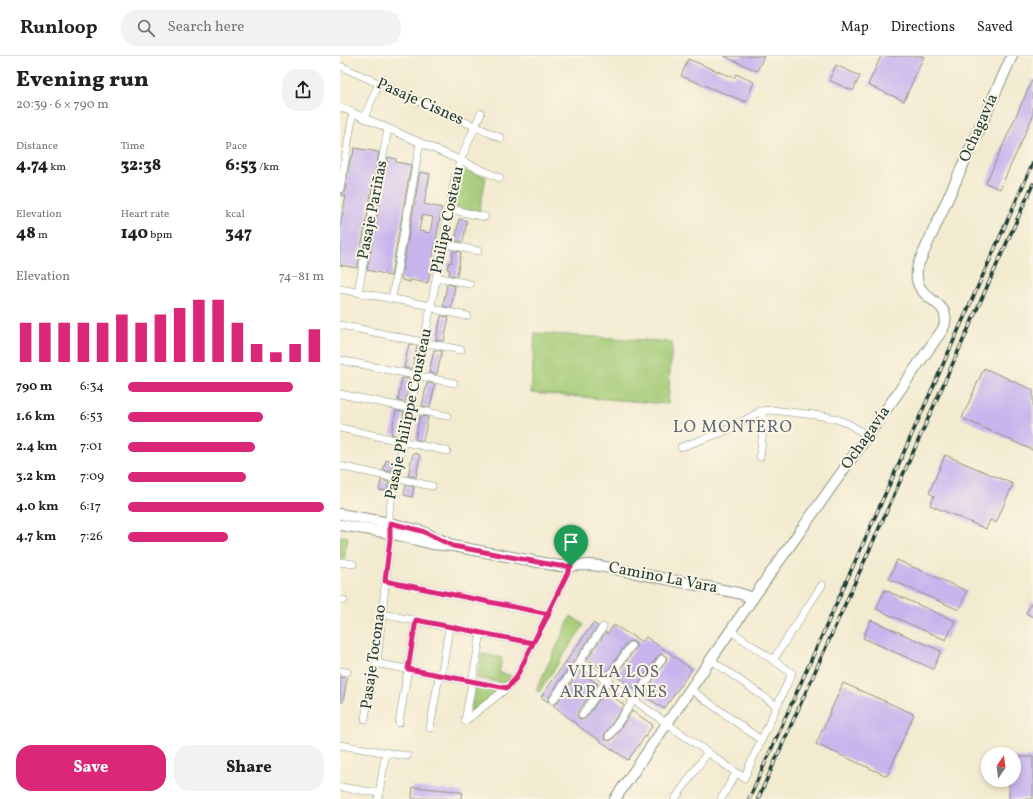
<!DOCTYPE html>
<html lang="en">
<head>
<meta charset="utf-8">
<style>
  :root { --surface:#fff; --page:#f2f2f2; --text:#202124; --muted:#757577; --line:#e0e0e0; --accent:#db2777 }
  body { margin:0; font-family:Vollkorn,serif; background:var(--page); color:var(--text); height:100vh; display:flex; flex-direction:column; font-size:15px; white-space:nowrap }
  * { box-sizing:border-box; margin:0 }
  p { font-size:13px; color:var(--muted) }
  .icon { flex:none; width:22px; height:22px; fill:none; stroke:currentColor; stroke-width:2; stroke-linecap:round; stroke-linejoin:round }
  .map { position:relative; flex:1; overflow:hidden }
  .details { display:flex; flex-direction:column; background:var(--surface); width:340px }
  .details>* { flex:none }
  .needle { width:26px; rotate:14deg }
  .buttons { position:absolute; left:641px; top:691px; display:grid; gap:8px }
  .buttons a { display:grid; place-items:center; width:40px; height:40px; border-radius:50%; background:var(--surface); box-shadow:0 2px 6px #0003; font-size:20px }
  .pin { position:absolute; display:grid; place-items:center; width:34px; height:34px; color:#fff; margin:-41px -17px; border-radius:50% 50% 50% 0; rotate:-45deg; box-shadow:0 0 4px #0007 }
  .pin .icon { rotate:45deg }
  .round { display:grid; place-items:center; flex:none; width:42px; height:42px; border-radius:16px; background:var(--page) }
  .head { display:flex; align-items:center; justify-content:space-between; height:68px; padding:0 16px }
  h1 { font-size:22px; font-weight:800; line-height:30px }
  .stats { display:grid; grid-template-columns:repeat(3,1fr); gap:6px; height:68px; padding:4px 16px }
  .stats div { display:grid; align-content:center }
  .stats b { font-size:17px; font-weight:800 }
  .stats small { font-size:11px; font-weight:400 }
  .stats p { font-size:11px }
  .chart { height:112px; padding:8px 16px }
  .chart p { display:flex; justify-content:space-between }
  .chart svg { width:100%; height:72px; margin-top:4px; stroke:var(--accent); stroke-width:6 }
  .action { display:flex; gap:8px; margin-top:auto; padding:8px 16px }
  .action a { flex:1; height:46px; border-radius:16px; background:var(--accent); color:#fff; font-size:16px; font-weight:800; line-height:46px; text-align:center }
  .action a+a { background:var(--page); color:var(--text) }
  ul { padding:0 16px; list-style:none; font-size:13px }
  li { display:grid; grid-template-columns:64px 48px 1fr; align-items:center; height:30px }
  li i { height:10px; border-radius:5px; background:var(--accent) }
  header { display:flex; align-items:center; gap:24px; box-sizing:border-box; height:56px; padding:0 20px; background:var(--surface); border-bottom:1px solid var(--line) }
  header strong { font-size:19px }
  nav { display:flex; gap:22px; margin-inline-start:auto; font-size:14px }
  .search { width:280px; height:36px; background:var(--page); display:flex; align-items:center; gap:10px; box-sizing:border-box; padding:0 14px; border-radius:16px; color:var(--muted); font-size:15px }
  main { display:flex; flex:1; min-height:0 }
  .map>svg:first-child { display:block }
  .green { fill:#a3ca75; stroke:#618454 }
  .building { fill:#c8b5ed; fill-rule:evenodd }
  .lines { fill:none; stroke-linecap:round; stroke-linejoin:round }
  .street-casing { stroke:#899482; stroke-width:8 }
  .secondary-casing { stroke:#899482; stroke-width:12 }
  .street { stroke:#fff; stroke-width:7 }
  .secondary { stroke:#fff; stroke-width:10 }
  .rail-casing { stroke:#1f3d34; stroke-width:3.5 }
  .rail { stroke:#fcf5e5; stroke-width:2; stroke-dasharray:6; stroke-linecap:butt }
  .route-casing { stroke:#fff; stroke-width:8 }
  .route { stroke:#db2777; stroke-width:5 }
  .labels { text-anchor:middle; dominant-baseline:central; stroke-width:4; stroke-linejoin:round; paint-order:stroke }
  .street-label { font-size:16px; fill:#1f3d34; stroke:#fcf5e5 }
  .neighbourhood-label { font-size:17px; letter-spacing:1px; fill:#5a6775; stroke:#fcf5e5 }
</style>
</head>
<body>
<header>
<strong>Runloop</strong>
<div class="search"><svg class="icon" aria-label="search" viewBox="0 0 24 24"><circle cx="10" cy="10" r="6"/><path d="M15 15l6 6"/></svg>Search here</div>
<nav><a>Map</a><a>Directions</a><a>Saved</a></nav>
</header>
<main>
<section class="details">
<div class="head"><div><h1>Evening run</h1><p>20:39 · 6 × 790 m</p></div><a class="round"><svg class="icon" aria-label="share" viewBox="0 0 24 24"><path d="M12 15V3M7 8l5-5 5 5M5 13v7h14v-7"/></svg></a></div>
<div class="stats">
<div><p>Distance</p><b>4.74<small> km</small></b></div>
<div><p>Time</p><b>32:38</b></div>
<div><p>Pace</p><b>6:53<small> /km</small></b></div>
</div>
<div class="stats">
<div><p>Elevation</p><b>48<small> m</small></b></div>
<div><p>Heart rate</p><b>140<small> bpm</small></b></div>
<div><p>kcal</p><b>347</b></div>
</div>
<div class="chart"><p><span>Elevation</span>74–81 m</p>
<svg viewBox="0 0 160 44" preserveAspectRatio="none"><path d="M5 44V20M15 44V20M25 44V20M35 44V20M45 44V20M55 44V15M65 44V20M75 44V15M85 44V11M95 44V6M105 44V6M115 44V20M125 44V33M135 44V38M145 44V33M155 44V24"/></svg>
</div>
<ul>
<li><b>790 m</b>6:34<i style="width:84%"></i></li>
<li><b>1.6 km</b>6:53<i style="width:69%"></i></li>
<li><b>2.4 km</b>7:01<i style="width:65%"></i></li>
<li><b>3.2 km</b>7:09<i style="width:60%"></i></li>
<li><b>4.0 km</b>6:17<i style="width:100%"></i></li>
<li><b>4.7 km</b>7:26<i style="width:51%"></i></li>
</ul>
<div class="action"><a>Save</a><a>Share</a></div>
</section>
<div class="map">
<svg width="693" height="743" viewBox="0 0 693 743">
  <rect width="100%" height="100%" fill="#fcf5e5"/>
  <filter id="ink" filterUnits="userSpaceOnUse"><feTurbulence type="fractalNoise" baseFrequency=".025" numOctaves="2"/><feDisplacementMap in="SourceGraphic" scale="8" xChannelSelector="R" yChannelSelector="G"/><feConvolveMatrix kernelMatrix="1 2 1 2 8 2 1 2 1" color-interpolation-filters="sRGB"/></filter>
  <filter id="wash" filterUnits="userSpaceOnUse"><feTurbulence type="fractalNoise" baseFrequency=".012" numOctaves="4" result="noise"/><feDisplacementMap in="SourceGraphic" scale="16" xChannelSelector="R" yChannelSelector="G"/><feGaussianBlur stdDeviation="0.9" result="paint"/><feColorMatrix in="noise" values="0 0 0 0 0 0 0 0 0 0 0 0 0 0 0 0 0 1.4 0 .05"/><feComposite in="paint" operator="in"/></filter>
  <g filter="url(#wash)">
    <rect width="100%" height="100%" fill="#f3ebd0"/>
    <!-- green -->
    <g class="green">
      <polygon points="122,114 146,121 139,156 113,150"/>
      <polygon points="195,277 332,286 328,348 191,337"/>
      <polygon points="0,480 8,481 4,503 0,502"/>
      <polygon points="231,560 244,569 199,636 196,634"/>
      <polygon points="142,598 162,602 159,617 170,619 169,628 137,622"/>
      <polygon points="136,629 159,634 130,658"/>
    </g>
    <g id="blocks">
      <!-- building -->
      <g class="building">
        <polygon points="384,0 424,0 417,15"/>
        <polygon points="541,0 584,0 564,45 528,29"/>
        <polygon points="348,3 394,22 396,18 414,26 406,46 341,20"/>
        <polygon points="496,9 520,20 513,35 489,24"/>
        <polygon points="693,22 693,60 660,133 646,127"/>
        <polygon points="14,92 39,96 17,212 0,209 0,171 6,140 0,139 0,138 4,136 5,134 11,100 13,100"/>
        <polygon points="48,101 56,103 56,106 71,109 51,220 45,219 45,218 27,214"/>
        <path d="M80 116 90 118 84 148 102 152 88 227 70 224V226L62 224V223L61 222ZM82 159 93 161 90 177 79 175Z"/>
        <polygon points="119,163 127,165 123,186 115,185"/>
        <polygon points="113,195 121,196 117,220 109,219 110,214 107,213 109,206 111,207"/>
        <polygon points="107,228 115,230 111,252 103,250"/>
        <polygon points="101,260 109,261 104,285 96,284"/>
        <polygon points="69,288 77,290 72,313 64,312"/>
        <polygon points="94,294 102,295 97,318 89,317"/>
        <polygon points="644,312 693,334 693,391 692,394 622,362"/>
        <polygon points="62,322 70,323 65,346 58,345"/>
        <polygon points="87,327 95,328 90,351 82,350"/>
        <polygon points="56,355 64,356 59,380 51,378"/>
        <polygon points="80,360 88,361 83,385 75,383"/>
        <polygon points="73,397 80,399 76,421 68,420"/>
        <polygon points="605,399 673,428 656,467 650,464 646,473 590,449 594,440 589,437"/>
        <polygon points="46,404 54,405 51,416 43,414"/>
        <polygon points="41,424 49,426 47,435 39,434"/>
        <polygon points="66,429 74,431 72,441 64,439"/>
        <polygon points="557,504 627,535 619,554 549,523"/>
        <polygon points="545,534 615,565 606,584 536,553"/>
        <polygon points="693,544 693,561 686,557"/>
        <polygon points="531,564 601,595 593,613 523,582"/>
        <polygon points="253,567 258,570 209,641 208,646 201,641"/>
        <polygon points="274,569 302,586 306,581 352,613 324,653 305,640 312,630 310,629 326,605 327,601 324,599 320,598 318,600 295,633 276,620 295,593 296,588 294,586 289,585 287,587 267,616 247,603 266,576 268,577"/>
        <polygon points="239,615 258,628 238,656 237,659 239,663 242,664 246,662 265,635 284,649 265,678 264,682 266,684 269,685 273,683 292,655 313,669 288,704 241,672 213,649 217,647"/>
        <polygon points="0,621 7,622 3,646 0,646"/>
        <polygon points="503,627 574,658 547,720 476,688"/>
        <polygon points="674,701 693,701 693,743 669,743 669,724 674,724"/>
        <polygon points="73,731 116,735 123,737 121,743 72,742"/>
      </g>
    </g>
  </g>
  <g filter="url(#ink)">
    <use href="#blocks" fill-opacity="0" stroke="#899482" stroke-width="1"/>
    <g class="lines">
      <!-- street casing -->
      <g class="street-casing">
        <g id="street">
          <polyline points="0,10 161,82"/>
          <polyline points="0,51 160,122"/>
          <polyline points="24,62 39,27"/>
          <polyline points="0,133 13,57"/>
          <polyline points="109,153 145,161"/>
          <polyline points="102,187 138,195"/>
          <polyline points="96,221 130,228"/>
          <polyline points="0,233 91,250 98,254 127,260"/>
          <polyline points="18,236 48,73"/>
          <polyline points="52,242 80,87"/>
          <polyline points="0,269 121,294"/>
          <polyline points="0,304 114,327"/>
          <polyline points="0,338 107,360"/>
          <polyline points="0,372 107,395"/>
          <polyline points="341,391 383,376 421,355 432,354 483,360 496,363 507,367 528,380"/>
          <polyline points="420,401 424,366 421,355"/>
          <polyline points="0,410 92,430"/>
          <polyline points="0,506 13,508"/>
          <polyline points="45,525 209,558"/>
          <polyline points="0,544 4,544"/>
          <polyline points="41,558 193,587"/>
          <polyline points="371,604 437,650"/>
          <polyline points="433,604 482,529"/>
          <polyline points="37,606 40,608 167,632"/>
          <polyline points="240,606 404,722 452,617 391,575"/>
          <polyline points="0,615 7,616"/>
          <polyline points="350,633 421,684"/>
          <polyline points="213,644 263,571"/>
          <polyline points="242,659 291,590"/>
          <polyline points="25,663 33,613 37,606 50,484 49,456 91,250 115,122 120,105 141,57"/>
          <polyline points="125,665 167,632 176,622 231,510"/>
          <polyline points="125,665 141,577"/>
          <polyline points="59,667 76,564"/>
          <polyline points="90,672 98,626 103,610 109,571"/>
          <polyline points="269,680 322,603"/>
          <polyline points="0,689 67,700"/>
          <polyline points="0,731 39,737"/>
          <polyline points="38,743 46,696"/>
          <polyline points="335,743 368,696"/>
          <polyline points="381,743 396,717"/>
        </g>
      </g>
      <!-- secondary casing -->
      <g class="secondary-casing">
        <g id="secondary">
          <polyline points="0,458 50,467 81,475 108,487"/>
          <polyline points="0,469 50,477 92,488 113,490 219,510 250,509 260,510 398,537 413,542"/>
          <path d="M275 743 413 542 603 273C617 241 568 248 578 209L672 0"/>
        </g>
      </g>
      <!-- street -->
      <use href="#street" class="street"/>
      <!-- secondary -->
      <use href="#secondary" class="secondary"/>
      <!-- rail casing -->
      <g class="rail-casing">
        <g id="rail">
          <polyline points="409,743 693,107"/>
          <polyline points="418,743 693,128"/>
        </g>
      </g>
      <!-- rail -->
      <use href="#rail" class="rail"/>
    </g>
  </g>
  <g class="lines" filter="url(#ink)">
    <!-- route casing -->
    <g class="route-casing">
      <polyline id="route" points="231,510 219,510 113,490 82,475 50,467 50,484 45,525 209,558 193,587 76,564 68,613 167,632 176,622 231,510"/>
    </g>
    <!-- route -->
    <use href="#route" class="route"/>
  </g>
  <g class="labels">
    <!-- street labels -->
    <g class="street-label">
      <text transform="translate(80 46) rotate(24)">Pasaje Cisnes</text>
      <text transform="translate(639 72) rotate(-66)">Ochagavía</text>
      <text transform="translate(33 154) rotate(-79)">Pasaje Pariñas</text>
      <text transform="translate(108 164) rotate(-78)">Philipe Costeau</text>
      <text transform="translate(69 358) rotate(-78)">Pasaje Philippe Cousteau</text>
      <text transform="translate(526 382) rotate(-55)">Ochagavía</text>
      <text transform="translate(323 522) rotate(11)">Camino La Vara</text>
      <text transform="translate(34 601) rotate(-82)">Pasaje Toconao</text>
    </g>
    <!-- neighbourhood labels -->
    <g class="neighbourhood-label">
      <text x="393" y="371">LO MONTERO</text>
      <text x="274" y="616">VILLA LOS<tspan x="274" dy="20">ARRAYANES</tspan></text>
    </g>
  </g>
</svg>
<div class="buttons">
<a><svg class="needle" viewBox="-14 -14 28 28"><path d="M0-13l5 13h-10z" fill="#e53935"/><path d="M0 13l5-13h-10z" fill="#757577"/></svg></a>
</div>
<div class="pin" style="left:231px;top:510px;background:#1e9e55"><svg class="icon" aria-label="arrive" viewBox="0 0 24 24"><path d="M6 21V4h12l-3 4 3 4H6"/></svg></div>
</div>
</main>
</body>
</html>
